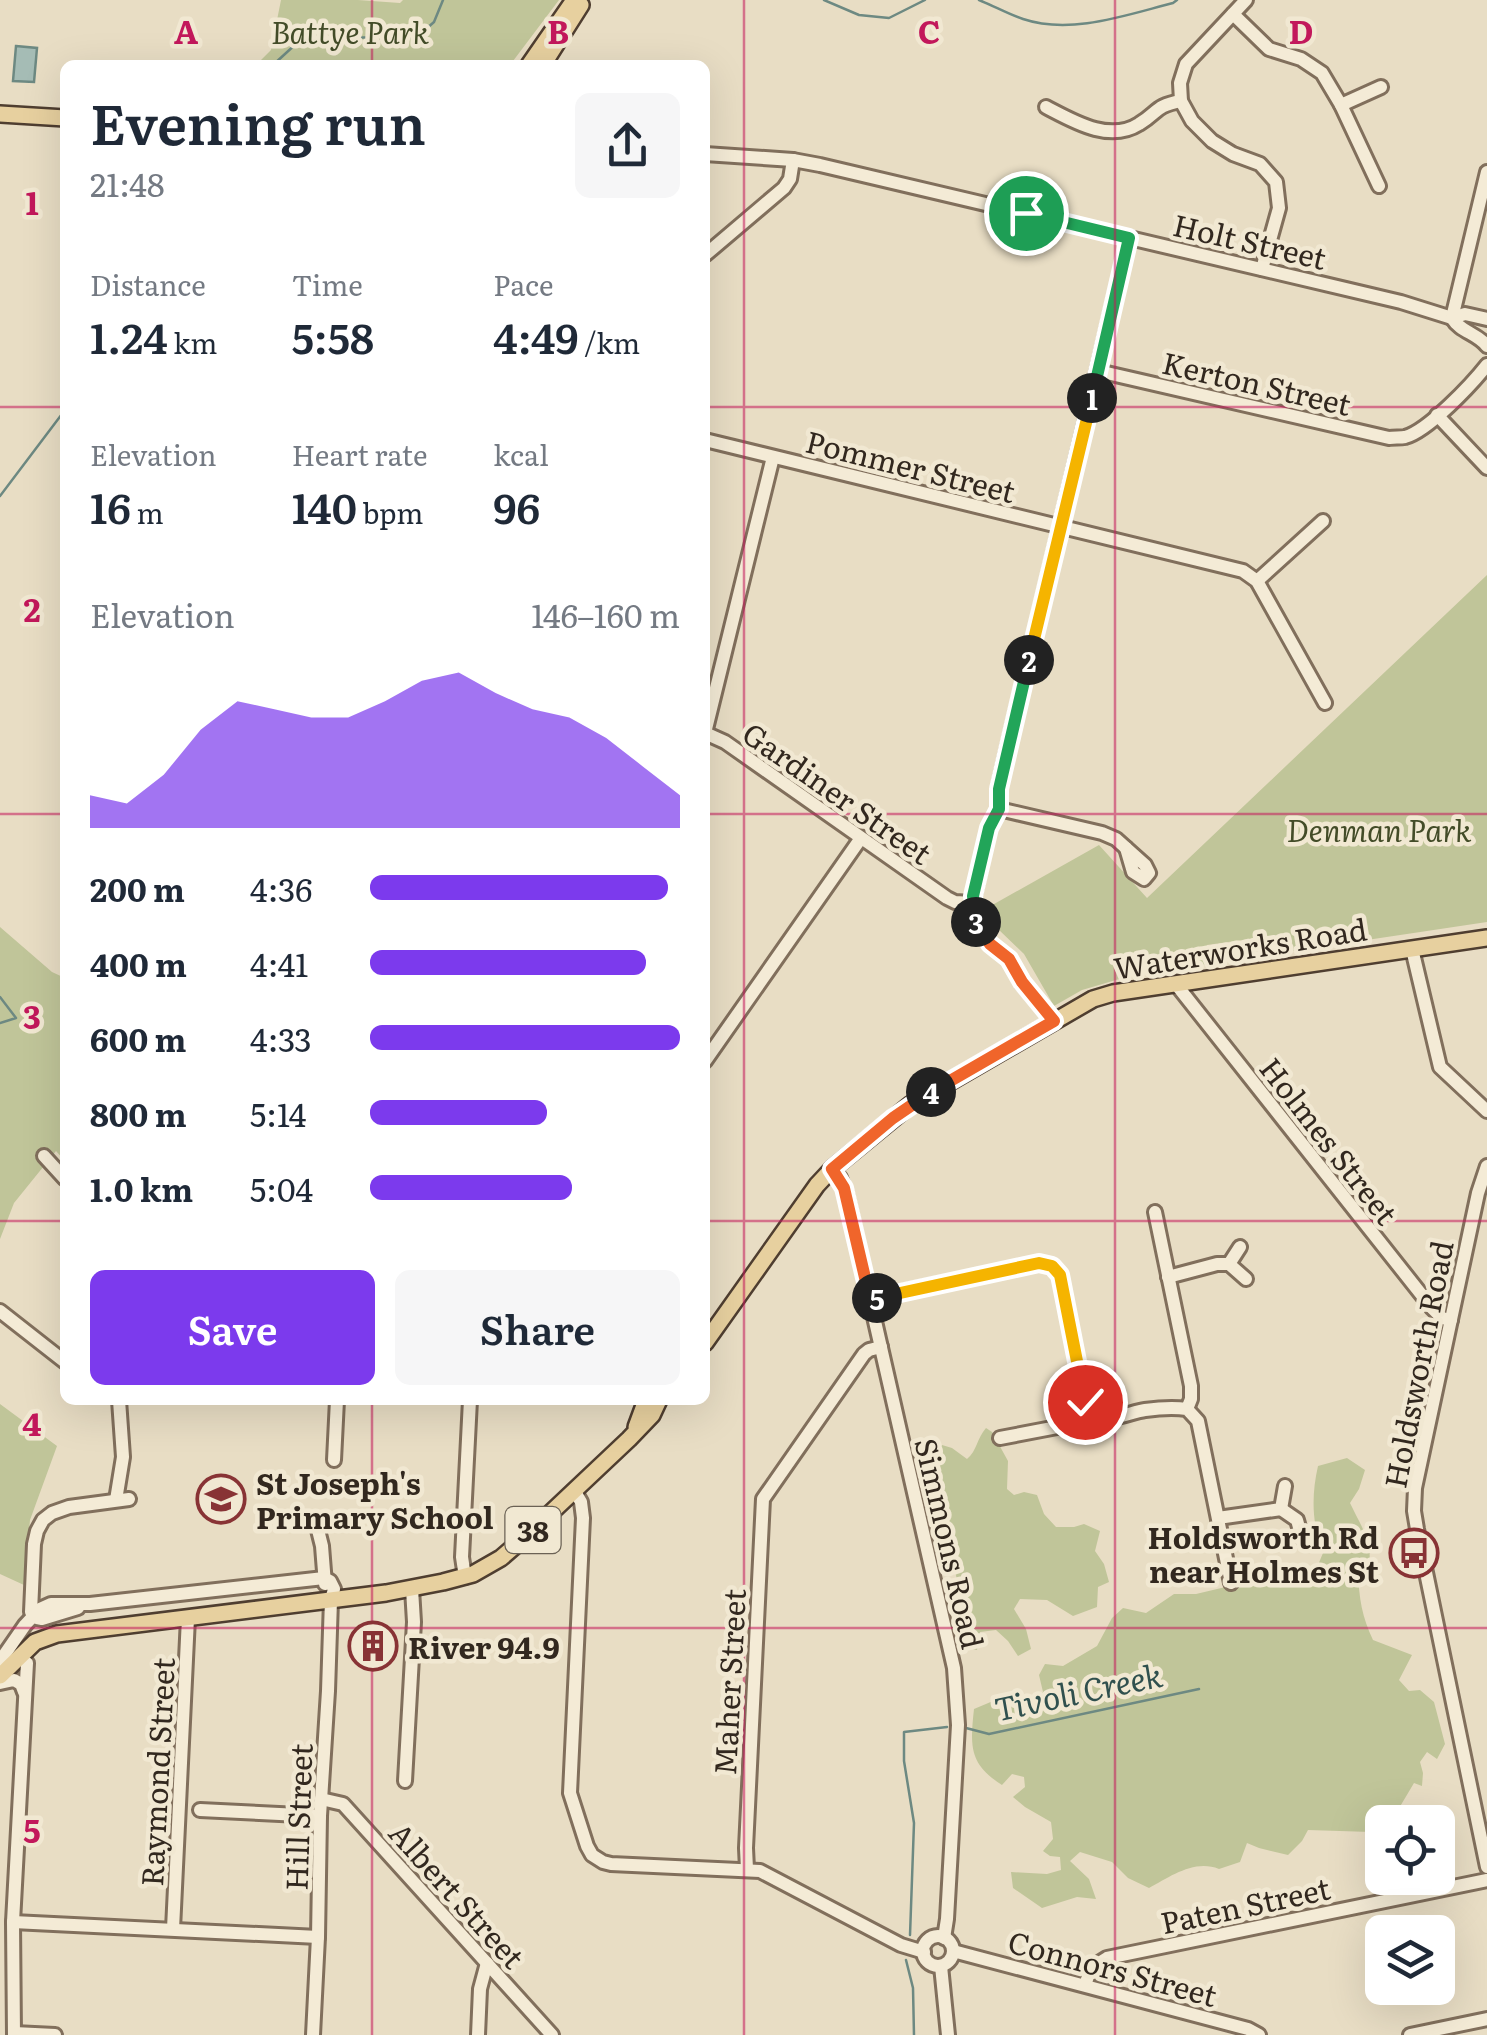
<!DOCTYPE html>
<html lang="en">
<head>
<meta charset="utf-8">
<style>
  :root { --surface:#fff; --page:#f6f6f7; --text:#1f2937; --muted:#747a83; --accent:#7c3aed }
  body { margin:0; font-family:Literata,serif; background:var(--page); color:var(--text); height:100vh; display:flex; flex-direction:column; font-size:38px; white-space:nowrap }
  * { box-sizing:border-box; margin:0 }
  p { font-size:32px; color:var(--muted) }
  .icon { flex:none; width:55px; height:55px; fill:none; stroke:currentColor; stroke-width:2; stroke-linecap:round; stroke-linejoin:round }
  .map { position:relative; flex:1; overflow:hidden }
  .drawer { position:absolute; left:60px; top:60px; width:650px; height:1345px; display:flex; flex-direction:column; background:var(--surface); border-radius:15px; box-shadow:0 10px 40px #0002 }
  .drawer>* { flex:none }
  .controls { position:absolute; left:1365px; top:1805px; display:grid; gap:20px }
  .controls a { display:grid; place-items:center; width:90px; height:90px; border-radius:15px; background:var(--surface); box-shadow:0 10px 40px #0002; font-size:50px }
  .pin { position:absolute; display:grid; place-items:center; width:85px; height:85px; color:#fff; margin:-42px; border:5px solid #fff; border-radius:50%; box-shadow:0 2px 10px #0007 }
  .km { position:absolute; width:50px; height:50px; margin:-25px; border-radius:50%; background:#222; color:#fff; font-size:28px; line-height:50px; text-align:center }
  .round { display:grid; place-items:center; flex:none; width:105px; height:105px; border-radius:15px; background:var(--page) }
  .overview { display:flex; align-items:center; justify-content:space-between; height:170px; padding:0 30px }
  h1 { font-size:55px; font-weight:600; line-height:75px }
  .figures { display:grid; grid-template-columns:repeat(3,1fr); gap:15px; height:170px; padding:10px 30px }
  .figures div { display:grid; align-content:center }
  .figures b { font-size:42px; font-weight:600 }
  .figures small { font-size:28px; font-weight:400 }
  .figures p { font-size:28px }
  .chart { height:280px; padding:20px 30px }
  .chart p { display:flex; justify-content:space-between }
  .chart svg { width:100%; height:180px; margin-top:10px; fill:var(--accent); opacity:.7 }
  .primary-button { display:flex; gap:20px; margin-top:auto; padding:20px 30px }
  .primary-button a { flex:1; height:115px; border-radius:15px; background:var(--accent); color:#fff; font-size:40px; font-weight:600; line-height:115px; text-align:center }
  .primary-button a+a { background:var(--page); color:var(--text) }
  ul { padding:0 30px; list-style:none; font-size:32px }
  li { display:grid; grid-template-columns:160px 120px 1fr; align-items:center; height:75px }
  li i { height:25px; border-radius:12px; background:var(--accent) }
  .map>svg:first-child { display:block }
  .green { fill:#c0c599; fill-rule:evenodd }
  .water { fill:#a5bcb5; stroke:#6d8982; stroke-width:2.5 }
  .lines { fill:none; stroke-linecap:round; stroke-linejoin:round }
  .stream { stroke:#6d8982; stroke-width:2.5 }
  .minor-casing { stroke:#816f5c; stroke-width:18 }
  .major-casing { stroke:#4f3e30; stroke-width:20 }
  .minor { stroke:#f4ebd6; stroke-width:12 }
  .major { stroke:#e7d09f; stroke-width:15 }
  .split-1-casing { stroke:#fff; stroke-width:20 }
  .split-2-casing { stroke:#fff; stroke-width:20 }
  .split-3-casing { stroke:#fff; stroke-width:20 }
  .split-4-casing { stroke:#fff; stroke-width:20 }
  .split-5-casing { stroke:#fff; stroke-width:20 }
  .split-6-casing { stroke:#fff; stroke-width:20 }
  .split-1 { stroke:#22a559; stroke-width:12 }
  .split-2 { stroke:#f5b400; stroke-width:12 }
  .split-3 { stroke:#22a559; stroke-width:12 }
  .split-4 { stroke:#f0652b; stroke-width:12 }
  .split-5 { stroke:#f0652b; stroke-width:12 }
  .split-6 { stroke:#f5b400; stroke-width:12 }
  .grid { fill:none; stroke:#c2185b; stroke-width:2.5; stroke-opacity:0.55 }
  .labels { text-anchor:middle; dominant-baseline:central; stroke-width:9; stroke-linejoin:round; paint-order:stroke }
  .shield { fill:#f1e8d2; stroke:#6b6255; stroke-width:2.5 }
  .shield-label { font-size:28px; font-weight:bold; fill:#32281f }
  .park-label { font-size:30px; font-style:italic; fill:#434c28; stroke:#f1e8d2 }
  .street-label { font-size:30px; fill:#32281f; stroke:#f1e8d2 }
  .poi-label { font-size:30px; font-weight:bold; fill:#32281f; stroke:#f1e8d2; text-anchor:start }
  .water-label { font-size:32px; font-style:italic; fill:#30504e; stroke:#f1e8d2 }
  .grid-label { font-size:32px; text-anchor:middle; font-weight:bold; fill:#c2185b; stroke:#f1e8d2; stroke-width:9; stroke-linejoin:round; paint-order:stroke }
</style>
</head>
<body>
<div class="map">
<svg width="1487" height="2035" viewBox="0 0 1487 2035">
  <rect width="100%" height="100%" fill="#e8ddc4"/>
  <!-- green -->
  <g class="green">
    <polygon points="281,0 358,0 400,3 403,0 559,0 510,65 256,65 271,50"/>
    <path d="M1487 575V922L1133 975 1082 990 1054 1006 1024 954 998 929 987 908 1099 845 1147 898ZM1271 936 1273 953 1209 962 1207 945Z"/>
    <polygon points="0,927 52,972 65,978 65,1161 56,1151 14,1203 0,1239"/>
    <polygon points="0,1404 57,1446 30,1520 24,1585 0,1574"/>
    <path d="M986 1428 992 1432 1008 1461 1007 1489 1014 1495 1024 1492 1037 1495 1044 1514 1056 1527H1074L1084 1524 1100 1531 1095 1551 1104 1564 1109 1582 1098 1587 1097 1607 1073 1616 1047 1600 1020 1599 1014 1609 1026 1629 1031 1649 1018 1656 1008 1641 996 1630 980 1632 977 1650 968 1648 964 1614 931 1455 942 1445 952 1448 967 1459C977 1451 977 1438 986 1428Z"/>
    <path d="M1347 1458 1365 1470 1359 1489 1350 1503C1361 1526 1373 1542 1369 1568L1358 1572C1359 1598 1362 1617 1373 1640L1412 1655 1399 1680 1409 1691 1420 1690 1434 1702 1445 1744 1437 1759 1427 1752 1420 1762 1423 1773 1422 1786 1414 1783 1392 1820 1382 1822V1825L1371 1832 1308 1830 1302 1841 1288 1855 1259 1848 1247 1843 1240 1862 1219 1869C1194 1859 1170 1877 1149 1888L1128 1878 1112 1862 1080 1852 1070 1861 1089 1879 1096 1899 1077 1897 1042 1908 1013 1888 1011 1872 1047 1874 1061 1870 1060 1857 1050 1856 1043 1851 1053 1839 1051 1822 1025 1807 1013 1797 1025 1787 1024 1777 1012 1774 1002 1785C969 1764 970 1746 974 1709L993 1701 1014 1708 1036 1703 1043 1692 1039 1675 1045 1664 1063 1666 1097 1646 1112 1618 1123 1608 1146 1613 1174 1594H1196L1318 1565 1323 1553C1312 1524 1311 1497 1318 1466Z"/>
  </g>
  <!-- water -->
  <polygon class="water" points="16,46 37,48 34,82 13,81"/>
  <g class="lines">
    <!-- stream -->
    <g class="stream">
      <polyline points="824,0 859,15 889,18 925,0"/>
      <path d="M979 0C994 6 1008 14 1023 19 1071 35 1126 15 1173 3L1177 0"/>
      <polyline points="273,65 298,42 311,38 417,37 434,22 443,0"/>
      <polyline points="0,496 65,410"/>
      <polyline points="0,997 16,1018 0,1023"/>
      <polyline points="966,1728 989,1734 1199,1689"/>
      <polyline points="910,1935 914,1823 904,1761 904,1732 947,1727"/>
      <polyline points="906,1960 913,1988 914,2035"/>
    </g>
    <!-- minor casing -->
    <g class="minor-casing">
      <g id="minor">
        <polyline points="1246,0 1186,64 1180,83 1181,101 1192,121 1212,141 1233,154 1260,164 1276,182 1279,208 1262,269"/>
        <polyline points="1233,14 1269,49 1301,59 1322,73 1341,105 1379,186"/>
        <polyline points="1341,105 1381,87"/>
        <path d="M1046 107C1073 121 1109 143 1139 124 1159 112 1154 106 1181 101"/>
        <polyline points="705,154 793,160 820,165 1401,302 1452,318 1465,314 1487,319"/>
        <polyline points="705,255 784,188 790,179 793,160"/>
        <polyline points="1452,318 1487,172"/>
        <path d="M1452 318C1460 332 1477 333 1487 346"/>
        <path d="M1098 371 1389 438C1394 437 1400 438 1405 437 1428 431 1472 384 1487 365"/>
        <polyline points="1437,415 1487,468"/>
        <polyline points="705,440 1243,571 1257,581 1325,703"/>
        <polyline points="1257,581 1323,521"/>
        <polyline points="705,733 725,742 947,898 955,902 972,903 975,922 981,933 990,944 1009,959 1022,983 1054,1021"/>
        <polyline points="705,733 773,457"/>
        <polyline points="999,809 1102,833 1116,839 1126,848"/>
        <polygon points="1126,848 1145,865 1149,873 1144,879 1133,872"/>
        <polyline points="972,903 989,828 999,809 998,792 1002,773 1129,238"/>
        <polyline points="1412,949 1440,1067 1487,1111"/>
        <polyline points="1175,983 1432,1308 1442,1318 1451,1320"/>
        <polyline points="705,1061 861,838"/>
        <polyline points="44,1156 65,1179"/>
        <polyline points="1487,1166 1478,1193 1415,1488 1414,1511 1417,1529 1487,1867"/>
        <polyline points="832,1169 840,1178 846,1194 954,1668 958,1725 947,1919 944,1938"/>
        <polyline points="1155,1212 1191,1386 1191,1399 1187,1409"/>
        <polyline points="1240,1247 1229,1264 1246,1279"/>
        <polyline points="1168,1277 1217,1264 1229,1264"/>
        <path d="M870 1299 1039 1263 1052 1266 1060 1275 1085 1402C1088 1407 1090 1413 1095 1416 1108 1423 1131 1412 1145 1410 1159 1408 1174 1407 1187 1409L1198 1421 1231 1583"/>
        <polyline points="0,1311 65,1362"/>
        <polyline points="1000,1438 1073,1424 1084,1419 1090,1412"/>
        <polyline points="334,1460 337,1400"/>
        <polyline points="574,1490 581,1502 583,1518 570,1793 587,1846 592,1855 603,1862 611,1864 760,1871 901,1945 924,1952"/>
        <polyline points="116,1500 123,1457 119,1400"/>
        <polyline points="1281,1509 1297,1520 1303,1542"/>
        <polyline points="1218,1518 1281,1509 1285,1486"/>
        <polyline points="317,1526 322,1546 325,1584"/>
        <polyline points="465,1577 462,1557 470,1400"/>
        <polyline points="78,1608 42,1619 37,1618 31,1612 34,1544 37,1531 43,1520 52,1513 69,1507 129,1499"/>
        <polyline points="0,1661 25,1625 40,1609 51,1604 90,1604 324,1578"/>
        <polyline points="0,1683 14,1680 21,1684 24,1692"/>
        <polyline points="405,1781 414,1622 412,1589"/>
        <polyline points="321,1799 343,1804 552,2035"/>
        <polyline points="200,1810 320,1816"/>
        <polyline points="747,1869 746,1848 763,1499 864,1354 869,1350 881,1347"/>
        <polyline points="13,1922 318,1937"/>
        <polyline points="173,1929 188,1618"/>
        <circle cx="938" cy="1951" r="15"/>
        <polyline points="953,1951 1248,2029 1259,2035"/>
        <polyline points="941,1966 948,2035"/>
        <polyline points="1085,1985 1091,1968 1107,1958 1487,1880"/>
        <polyline points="14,2033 55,2035"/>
        <polyline points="14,2035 13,1922 27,1663"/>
        <polyline points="313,2035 318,1937 320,1816 328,1691 331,1600 334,1589 330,1581 324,1578"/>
        <polyline points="478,2035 480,1989 487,1963"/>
        <polyline points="1410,2035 1487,2019"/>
      </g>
    </g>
    <!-- major casing -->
    <g class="major-casing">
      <g id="major">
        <polyline points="529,65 574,0"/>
        <polyline points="543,65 581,5"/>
        <polyline points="0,114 65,118"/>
        <polyline points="705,1343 817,1185 832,1169 910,1105 1093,999 1113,993 1487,938"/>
        <polyline points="636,1427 646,1400"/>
        <polyline points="0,1676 35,1642 57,1634 386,1593 443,1582 473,1574 501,1558 523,1539 629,1439 652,1415 659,1400"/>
      </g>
    </g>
    <!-- minor -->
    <use href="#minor" class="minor"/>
    <!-- major -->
    <use href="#major" class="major"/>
  </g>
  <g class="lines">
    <!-- split-1 casing -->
    <g class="split-1-casing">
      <polyline id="split-1" points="1026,213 1129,238 1092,398"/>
    </g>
    <!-- split-2 casing -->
    <g class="split-2-casing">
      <polyline id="split-2" points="1029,660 1092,398"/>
    </g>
    <!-- split-3 casing -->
    <g class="split-3-casing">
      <polyline id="split-3" points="976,922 973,896 989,828 999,809 999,789 1029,660"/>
    </g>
    <!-- split-4 casing -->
    <g class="split-4-casing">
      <polyline id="split-4" points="931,1092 1054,1021 1022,982 1009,959 990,944 976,922"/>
    </g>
    <!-- split-5 casing -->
    <g class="split-5-casing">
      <polyline id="split-5" points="877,1298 870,1299 844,1188 832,1169 893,1118 931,1092"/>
    </g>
    <!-- split-6 casing -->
    <g class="split-6-casing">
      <polyline id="split-6" points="877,1298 1039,1263 1052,1266 1060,1275 1085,1402"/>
    </g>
    <!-- split-1 -->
    <use href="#split-1" class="split-1"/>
    <!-- split-2 -->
    <use href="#split-2" class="split-2"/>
    <!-- split-3 -->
    <use href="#split-3" class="split-3"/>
    <!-- split-4 -->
    <use href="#split-4" class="split-4"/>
    <!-- split-5 -->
    <use href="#split-5" class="split-5"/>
    <!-- split-6 -->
    <use href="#split-6" class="split-6"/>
  </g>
  <!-- grid -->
  <path class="grid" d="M372 0V65M744 0V2035M1115 0V2035M0 407H65M705 407H1487M0 814H65M705 814H1487M0 1221H65M705 1221H1487M372 1400V2035M0 1628H1487"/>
  <!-- icons -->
  <defs>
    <g id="school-ring" transform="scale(2.5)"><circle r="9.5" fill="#f1e8d2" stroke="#883335" stroke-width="1.5"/><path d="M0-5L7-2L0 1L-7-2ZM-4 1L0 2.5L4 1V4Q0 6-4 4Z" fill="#883335"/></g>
    <g id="bus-ring" transform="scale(2.5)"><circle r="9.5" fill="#f1e8d2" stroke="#883335" stroke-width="1.5"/><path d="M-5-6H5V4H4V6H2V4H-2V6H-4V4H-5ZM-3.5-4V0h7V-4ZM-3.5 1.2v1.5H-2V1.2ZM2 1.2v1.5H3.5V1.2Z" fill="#883335"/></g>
    <g id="building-ring" transform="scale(2.5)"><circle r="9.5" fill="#f1e8d2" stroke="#883335" stroke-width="1.5"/><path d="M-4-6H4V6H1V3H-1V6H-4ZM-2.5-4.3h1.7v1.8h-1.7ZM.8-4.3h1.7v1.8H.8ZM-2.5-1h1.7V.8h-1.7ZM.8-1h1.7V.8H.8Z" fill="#883335"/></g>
  </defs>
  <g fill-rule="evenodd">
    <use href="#school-ring" x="221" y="1499"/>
    <use href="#bus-ring" x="1414" y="1553"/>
    <use href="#building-ring" x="373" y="1646"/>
  </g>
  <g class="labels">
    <!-- shield labels -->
    <rect class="shield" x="505.5" y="1507" width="55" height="46" rx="8"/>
    <g class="shield-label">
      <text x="533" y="1530">38</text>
    </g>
    <!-- park labels -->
    <g class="park-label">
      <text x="350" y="31">Battye Park</text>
      <text x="1379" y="829">Denman Park</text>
    </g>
    <!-- street labels -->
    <g class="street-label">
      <text transform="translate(1250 240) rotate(13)">Holt Street</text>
      <text transform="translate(1257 382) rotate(13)">Kerton Street</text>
      <text transform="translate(911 465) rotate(14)">Pommer Street</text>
      <text transform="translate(838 792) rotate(35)">Gardiner Street</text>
      <text transform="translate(1240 947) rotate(-9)">Waterworks Road</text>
      <text transform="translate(1330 1140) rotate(52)">Holmes Street</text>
      <text transform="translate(1417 1364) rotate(-79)">Holdsworth Road</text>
      <text transform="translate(951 1543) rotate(77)">Simmons Road</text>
      <text transform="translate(728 1682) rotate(-87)">Maher Street</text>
      <text transform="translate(156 1772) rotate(-87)">Raymond Street</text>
      <text transform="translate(297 1817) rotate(-88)">Hill Street</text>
      <text transform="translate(458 1894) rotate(48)">Albert Street</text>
      <text transform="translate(1245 1904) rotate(-12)">Paten Street</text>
      <text transform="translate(1113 1967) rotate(15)">Connors Street</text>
    </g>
    <!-- poi labels -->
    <g class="poi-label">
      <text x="256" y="1482">St Joseph's<tspan x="256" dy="34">Primary School</tspan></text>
      <text x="1379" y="1536" text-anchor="end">Holdsworth Rd<tspan x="1379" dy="34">near Holmes St</tspan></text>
      <text x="408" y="1646">River 94.9</text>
    </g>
    <!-- water labels -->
    <g class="water-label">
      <text transform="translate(1078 1690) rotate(-12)">Tivoli Creek</text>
    </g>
  </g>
  <g class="grid-label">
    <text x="186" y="44">A</text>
    <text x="558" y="44">B</text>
    <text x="929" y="44">C</text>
    <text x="1301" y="44">D</text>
    <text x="32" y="215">1</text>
    <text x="32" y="622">2</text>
    <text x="32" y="1029">3</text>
    <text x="32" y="1436">4</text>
    <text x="32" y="1843">5</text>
  </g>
</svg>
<div class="controls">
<a><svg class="icon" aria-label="locate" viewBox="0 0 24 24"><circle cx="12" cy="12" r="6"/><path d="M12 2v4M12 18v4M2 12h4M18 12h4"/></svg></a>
<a><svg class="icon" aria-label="layers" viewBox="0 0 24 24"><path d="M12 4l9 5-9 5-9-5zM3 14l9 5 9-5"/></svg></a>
</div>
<div class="pin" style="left:1026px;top:213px;background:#1e9e55"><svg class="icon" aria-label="arrive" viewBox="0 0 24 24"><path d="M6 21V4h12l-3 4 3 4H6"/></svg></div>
<div class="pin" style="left:1085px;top:1402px;background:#d93025"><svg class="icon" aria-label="check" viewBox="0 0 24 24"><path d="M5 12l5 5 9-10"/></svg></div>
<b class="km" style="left:1092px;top:398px">1</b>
<b class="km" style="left:1029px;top:660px">2</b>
<b class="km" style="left:976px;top:922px">3</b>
<b class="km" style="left:931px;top:1092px">4</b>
<b class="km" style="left:877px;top:1298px">5</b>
<section class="drawer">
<div class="overview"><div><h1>Evening run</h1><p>21:48</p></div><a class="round"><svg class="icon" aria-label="share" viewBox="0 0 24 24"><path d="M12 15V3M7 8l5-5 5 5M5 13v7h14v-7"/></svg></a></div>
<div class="figures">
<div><p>Distance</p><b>1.24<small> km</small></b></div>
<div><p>Time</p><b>5:58</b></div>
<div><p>Pace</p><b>4:49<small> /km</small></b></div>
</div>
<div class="figures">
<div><p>Elevation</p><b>16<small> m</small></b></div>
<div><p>Heart rate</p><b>140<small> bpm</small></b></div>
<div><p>kcal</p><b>96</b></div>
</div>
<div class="chart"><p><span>Elevation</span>146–160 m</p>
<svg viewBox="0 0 160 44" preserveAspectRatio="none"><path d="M0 44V36L10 38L20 31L30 20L40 13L50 15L60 17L70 17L80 13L90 8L100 6L110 11L120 15L130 17L140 22L150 29L160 36V44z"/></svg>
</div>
<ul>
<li><b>200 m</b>4:36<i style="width:96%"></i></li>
<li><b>400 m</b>4:41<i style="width:89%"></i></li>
<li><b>600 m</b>4:33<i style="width:100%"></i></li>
<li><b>800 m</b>5:14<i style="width:57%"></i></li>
<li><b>1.0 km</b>5:04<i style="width:65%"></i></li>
</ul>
<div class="primary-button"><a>Save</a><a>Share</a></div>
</section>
</div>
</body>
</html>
